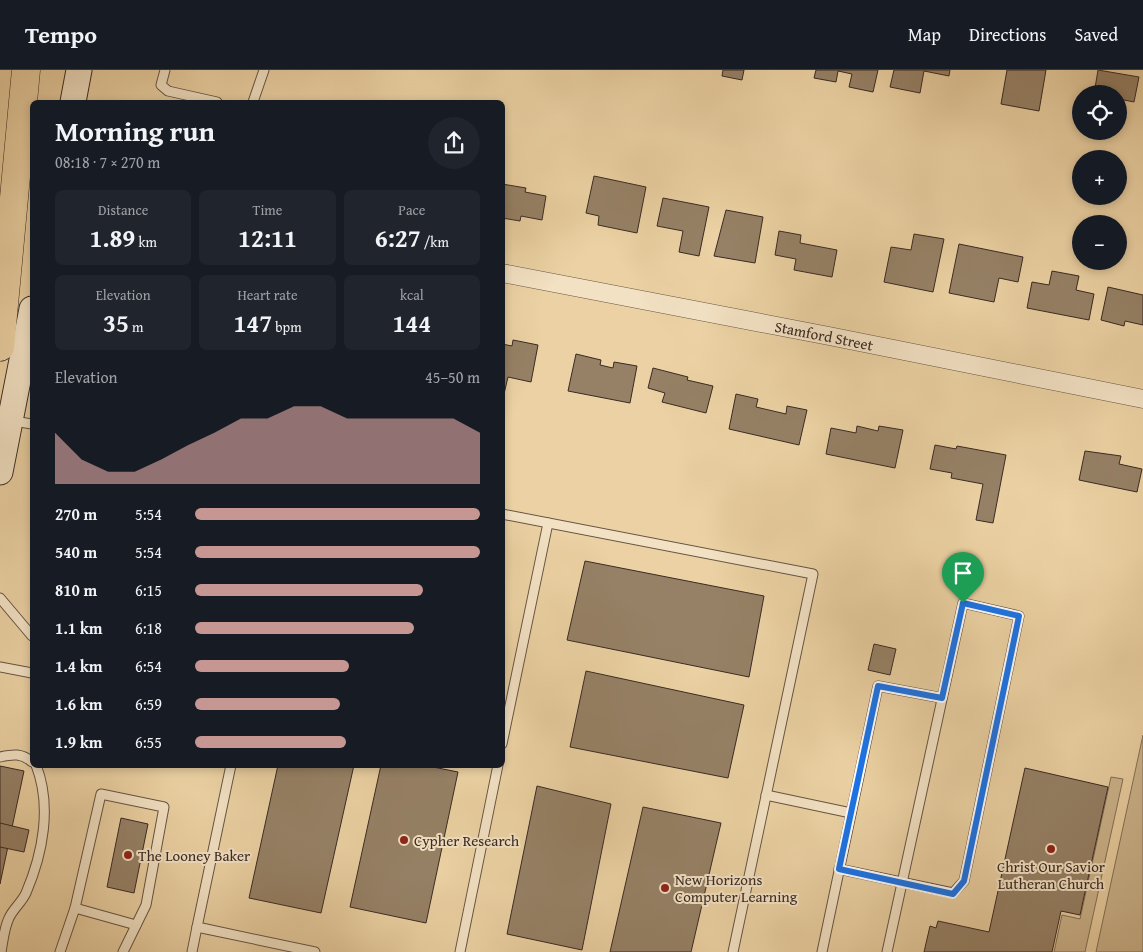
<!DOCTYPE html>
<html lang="en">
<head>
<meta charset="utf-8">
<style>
  :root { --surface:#171b24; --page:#20242c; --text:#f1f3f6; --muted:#9ea1a6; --line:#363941; --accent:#c59692 }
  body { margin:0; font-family:"Gentium Book Plus",serif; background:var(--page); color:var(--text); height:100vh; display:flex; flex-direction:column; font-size:19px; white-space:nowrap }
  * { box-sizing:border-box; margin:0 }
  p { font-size:16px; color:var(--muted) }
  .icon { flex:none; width:28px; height:28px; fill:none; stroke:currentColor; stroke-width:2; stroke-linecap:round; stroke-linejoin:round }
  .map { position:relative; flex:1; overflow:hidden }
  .drawer { position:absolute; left:30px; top:30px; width:475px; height:668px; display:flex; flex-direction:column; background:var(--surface); border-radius:8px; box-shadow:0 2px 8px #0003 }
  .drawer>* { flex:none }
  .tools { position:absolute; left:1072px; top:15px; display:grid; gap:10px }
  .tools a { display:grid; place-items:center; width:55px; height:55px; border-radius:50%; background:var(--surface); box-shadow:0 2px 8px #0003; font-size:25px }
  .pin { position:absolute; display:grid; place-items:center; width:42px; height:42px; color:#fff; margin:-51px -21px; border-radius:50% 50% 50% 0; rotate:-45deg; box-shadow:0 0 5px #0007 }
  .pin .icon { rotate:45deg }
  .round { display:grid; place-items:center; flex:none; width:52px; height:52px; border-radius:26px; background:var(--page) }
  .headline { display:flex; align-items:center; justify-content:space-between; height:85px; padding:0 25px }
  h1 { font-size:28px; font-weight:600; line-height:38px }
  .metrics { display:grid; grid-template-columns:repeat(3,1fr); gap:8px; height:85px; padding:5px 25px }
  .metrics div { display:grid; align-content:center; border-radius:8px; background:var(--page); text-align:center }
  .metrics b { font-size:25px; font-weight:600 }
  .metrics small { font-size:14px; font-weight:400 }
  .metrics p { font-size:14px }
  .chart { height:140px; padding:10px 25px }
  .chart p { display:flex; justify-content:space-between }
  .chart svg { width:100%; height:90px; margin-top:5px; fill:var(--accent); opacity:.7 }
  ul { padding:0 25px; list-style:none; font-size:16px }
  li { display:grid; grid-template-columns:80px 60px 1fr; align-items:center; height:38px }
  li i { height:12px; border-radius:6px; background:var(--accent) }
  header { display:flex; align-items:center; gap:30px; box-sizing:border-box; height:70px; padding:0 25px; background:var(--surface); border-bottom:1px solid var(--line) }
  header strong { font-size:24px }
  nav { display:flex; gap:28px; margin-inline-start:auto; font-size:18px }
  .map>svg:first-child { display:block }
  .green { fill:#cdb58d; stroke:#847058 }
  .building { fill:#968166; stroke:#3a2a24 }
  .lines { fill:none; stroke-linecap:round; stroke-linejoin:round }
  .lane-casing { stroke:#665444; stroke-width:11 }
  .street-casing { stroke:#665444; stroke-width:19 }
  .secondary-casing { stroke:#3a2a24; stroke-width:27 }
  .highway-casing { stroke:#3a2a24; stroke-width:29 }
  .lane { stroke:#f2e1c3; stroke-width:9 }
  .street { stroke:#f2e1c3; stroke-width:18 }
  .secondary { stroke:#f2e1c3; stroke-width:25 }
  .highway { stroke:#ebd1a3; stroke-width:28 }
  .route-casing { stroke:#fff; stroke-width:10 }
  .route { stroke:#1a73e8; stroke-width:6 }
  .poi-dot { fill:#8f2418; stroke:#f2e1c3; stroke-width:2 }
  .labels { text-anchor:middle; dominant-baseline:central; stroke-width:4; stroke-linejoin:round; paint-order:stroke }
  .street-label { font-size:15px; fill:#3a2a24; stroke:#f2e1c3 }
  .poi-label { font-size:15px; fill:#3a2a24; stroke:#f2e1c3; text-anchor:start }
</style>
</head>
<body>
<header>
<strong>Tempo</strong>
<nav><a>Map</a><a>Directions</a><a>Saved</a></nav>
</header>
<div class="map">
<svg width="1143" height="882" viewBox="0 0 1143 882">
  <rect width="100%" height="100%" fill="#ebd1a3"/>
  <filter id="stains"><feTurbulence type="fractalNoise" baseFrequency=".004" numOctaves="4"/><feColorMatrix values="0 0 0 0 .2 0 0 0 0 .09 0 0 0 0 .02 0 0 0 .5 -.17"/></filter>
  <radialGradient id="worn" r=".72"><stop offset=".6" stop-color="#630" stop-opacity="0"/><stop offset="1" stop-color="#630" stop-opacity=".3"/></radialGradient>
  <!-- green -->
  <g class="green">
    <polygon points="1143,665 1143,882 1096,882"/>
    <polygon points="1111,707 1123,709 1085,882 1054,882 1062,845 1080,849"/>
  </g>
  <!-- building -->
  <g class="building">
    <polygon points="723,0 744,0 742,10 722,6"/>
    <polygon points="816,0 878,0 873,22 849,17 852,4 838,1 836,12 814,8"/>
    <polygon points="894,0 950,0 949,6 924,1 920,23 890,17"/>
    <polygon points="1007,0 1046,0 1039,41 1001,34"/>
    <polygon points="1098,0 1139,7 1134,32 1119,29 1119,24 1094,24"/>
    <polygon points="594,106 646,117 637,163 598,155 599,146 586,143"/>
    <polygon points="502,114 526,118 525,122 546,126 542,150 521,146 520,151 502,148"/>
    <polygon points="663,128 709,137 699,186 679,182 683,161 657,156"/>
    <polygon points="726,140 763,147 755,193 714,186"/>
    <polygon points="779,161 801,165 800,173 837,180 832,207 794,200 796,189 775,185"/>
    <polygon points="914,164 944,169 933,222 884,212 891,177 911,180"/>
    <polygon points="959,174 1023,187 1018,212 999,208 994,232 949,223"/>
    <polygon points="1052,201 1079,206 1076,220 1094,224 1089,250 1027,238 1032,212 1049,215"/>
    <polygon points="1108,217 1143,225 1143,255 1125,251 1124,256 1101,250"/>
    <polygon points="513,270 538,275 531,312 508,307 504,324 502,274 512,276"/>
    <polygon points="576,284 601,290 600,295 613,298 614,292 637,296 630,333 568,321"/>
    <polygon points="653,298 688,307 687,310 713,316 706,343 662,332 665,323 648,318"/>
    <polygon points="736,324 758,329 756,337 786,344 787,336 807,340 799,375 729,359"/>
    <polygon points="857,356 878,361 879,356 903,360 895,398 826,384 831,358 856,363"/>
    <polygon points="935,375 956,379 957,376 1006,385 993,453 976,450 983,414 951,408 952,403 930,399"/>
    <polygon points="1085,381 1121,386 1119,394 1142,399 1137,422 1079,410"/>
    <polygon points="585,491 764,526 749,607 567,570"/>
    <polygon points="874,574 896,579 890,605 868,600"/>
    <polygon points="586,601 744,635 728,708 570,677"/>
    <polygon points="278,695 354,695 321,843 249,828"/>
    <polygon points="381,695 423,695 458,702 426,853 350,837"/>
    <polygon points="0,696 24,701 0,814"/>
    <polygon points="1025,698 1108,717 1080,845 1061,841 1052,882 924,882 930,856 936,858 938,851 989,862"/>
    <polygon points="537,716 611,734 582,880 507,864"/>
    <polygon points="643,737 721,753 691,882 610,882"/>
    <polygon points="121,748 148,754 134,823 107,817"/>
    <polygon points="0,753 29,760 24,782 0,777"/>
  </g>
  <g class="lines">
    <!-- lane casing -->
    <g class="lane-casing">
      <g id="lane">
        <polyline points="165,0 161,15 168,21 217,32"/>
        <polyline points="253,32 264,0"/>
        <polyline points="13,351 32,354"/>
        <polyline points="502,444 813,504 733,882"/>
        <polyline points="0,528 32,566"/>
        <polyline points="0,597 32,603"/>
        <polyline points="502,674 548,453"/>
        <path d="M0 687C13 684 22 683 32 692"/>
        <polyline points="766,725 851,743"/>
        <path d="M839 799 953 823 964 811 1019 546 963 533C937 649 913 766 887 882"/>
        <polyline points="75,838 136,855"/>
        <polyline points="197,857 231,695"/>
        <path d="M1 882C3 872 4 858 9 848 13 839 22 832 26 823 43 783 52 736 36 695"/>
        <polyline points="60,882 75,838 101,724 164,737 146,835 123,882"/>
        <polyline points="192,882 197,857 315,882"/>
        <polyline points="460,882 498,695"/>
        <polyline points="822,882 878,616 942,628"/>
      </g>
    </g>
    <!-- street casing -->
    <g class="street-casing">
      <g id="street">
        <path id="s1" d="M502 203 829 266 1143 329"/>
      </g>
    </g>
    <!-- secondary casing -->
    <g class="secondary-casing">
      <g id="secondary">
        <polyline points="73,32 79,0"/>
        <polyline points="0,402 32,239"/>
      </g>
    </g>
    <!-- highway casing -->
    <g class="highway-casing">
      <polyline id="highway" points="0,277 26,0"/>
    </g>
    <!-- lane -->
    <use href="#lane" class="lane"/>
    <!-- street -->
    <use href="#street" class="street"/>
    <!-- secondary -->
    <use href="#secondary" class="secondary"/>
    <!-- highway -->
    <use href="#highway" class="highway"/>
  </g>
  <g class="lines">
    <!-- route casing -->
    <g class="route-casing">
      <polygon id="route" points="963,533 1019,546 964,811 953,824 839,799 878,616 942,628"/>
    </g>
    <!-- route -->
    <use href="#route" class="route"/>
  </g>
  <!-- markers -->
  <g class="poi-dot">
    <circle cx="404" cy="770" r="5"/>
    <circle cx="1051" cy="779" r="5"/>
    <circle cx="128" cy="785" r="5"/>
    <circle cx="665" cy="818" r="5"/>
  </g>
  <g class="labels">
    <!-- street labels -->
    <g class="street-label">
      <text stroke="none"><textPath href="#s1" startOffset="328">Stamford Street</textPath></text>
    </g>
    <!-- poi labels -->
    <g class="poi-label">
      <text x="414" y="770">Cypher Research</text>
      <text x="138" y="785">The Looney Baker</text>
      <text x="1051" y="796" text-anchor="middle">Christ Our Savior<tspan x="1051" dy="17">Lutheran Church</tspan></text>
      <text x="675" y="809">New Horizons<tspan x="675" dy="17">Computer Learning</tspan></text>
    </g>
  </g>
  <rect width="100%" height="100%" filter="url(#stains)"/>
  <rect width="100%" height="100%" fill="url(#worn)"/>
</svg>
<div class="tools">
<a><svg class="icon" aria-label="locate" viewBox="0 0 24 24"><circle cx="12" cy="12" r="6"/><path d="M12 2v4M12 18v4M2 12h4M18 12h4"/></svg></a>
<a>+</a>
<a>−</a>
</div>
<div class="pin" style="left:963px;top:533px;background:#1e9e55"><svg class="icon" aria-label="arrive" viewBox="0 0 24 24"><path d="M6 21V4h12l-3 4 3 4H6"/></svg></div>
<section class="drawer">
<div class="headline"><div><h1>Morning run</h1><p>08:18 · 7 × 270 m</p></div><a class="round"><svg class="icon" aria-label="share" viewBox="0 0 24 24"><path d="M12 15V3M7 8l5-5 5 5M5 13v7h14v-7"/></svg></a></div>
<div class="metrics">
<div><p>Distance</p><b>1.89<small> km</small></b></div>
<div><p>Time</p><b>12:11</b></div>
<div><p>Pace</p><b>6:27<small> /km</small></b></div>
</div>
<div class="metrics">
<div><p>Elevation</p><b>35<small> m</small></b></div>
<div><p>Heart rate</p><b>147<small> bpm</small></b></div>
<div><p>kcal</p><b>144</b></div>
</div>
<div class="chart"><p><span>Elevation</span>45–50 m</p>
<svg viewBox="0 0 160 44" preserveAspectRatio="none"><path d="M0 44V19L10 32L20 38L30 38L40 32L50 25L60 19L70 12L80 12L90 6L100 6L110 12L120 12L130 12L140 12L150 12L160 19V44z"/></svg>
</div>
<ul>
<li><b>270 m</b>5:54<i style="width:100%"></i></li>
<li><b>540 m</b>5:54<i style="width:100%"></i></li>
<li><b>810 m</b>6:15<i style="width:80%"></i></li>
<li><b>1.1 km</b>6:18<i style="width:77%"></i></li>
<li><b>1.4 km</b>6:54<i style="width:54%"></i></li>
<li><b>1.6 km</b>6:59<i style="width:51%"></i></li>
<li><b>1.9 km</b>6:55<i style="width:53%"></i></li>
</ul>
</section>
</div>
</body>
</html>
